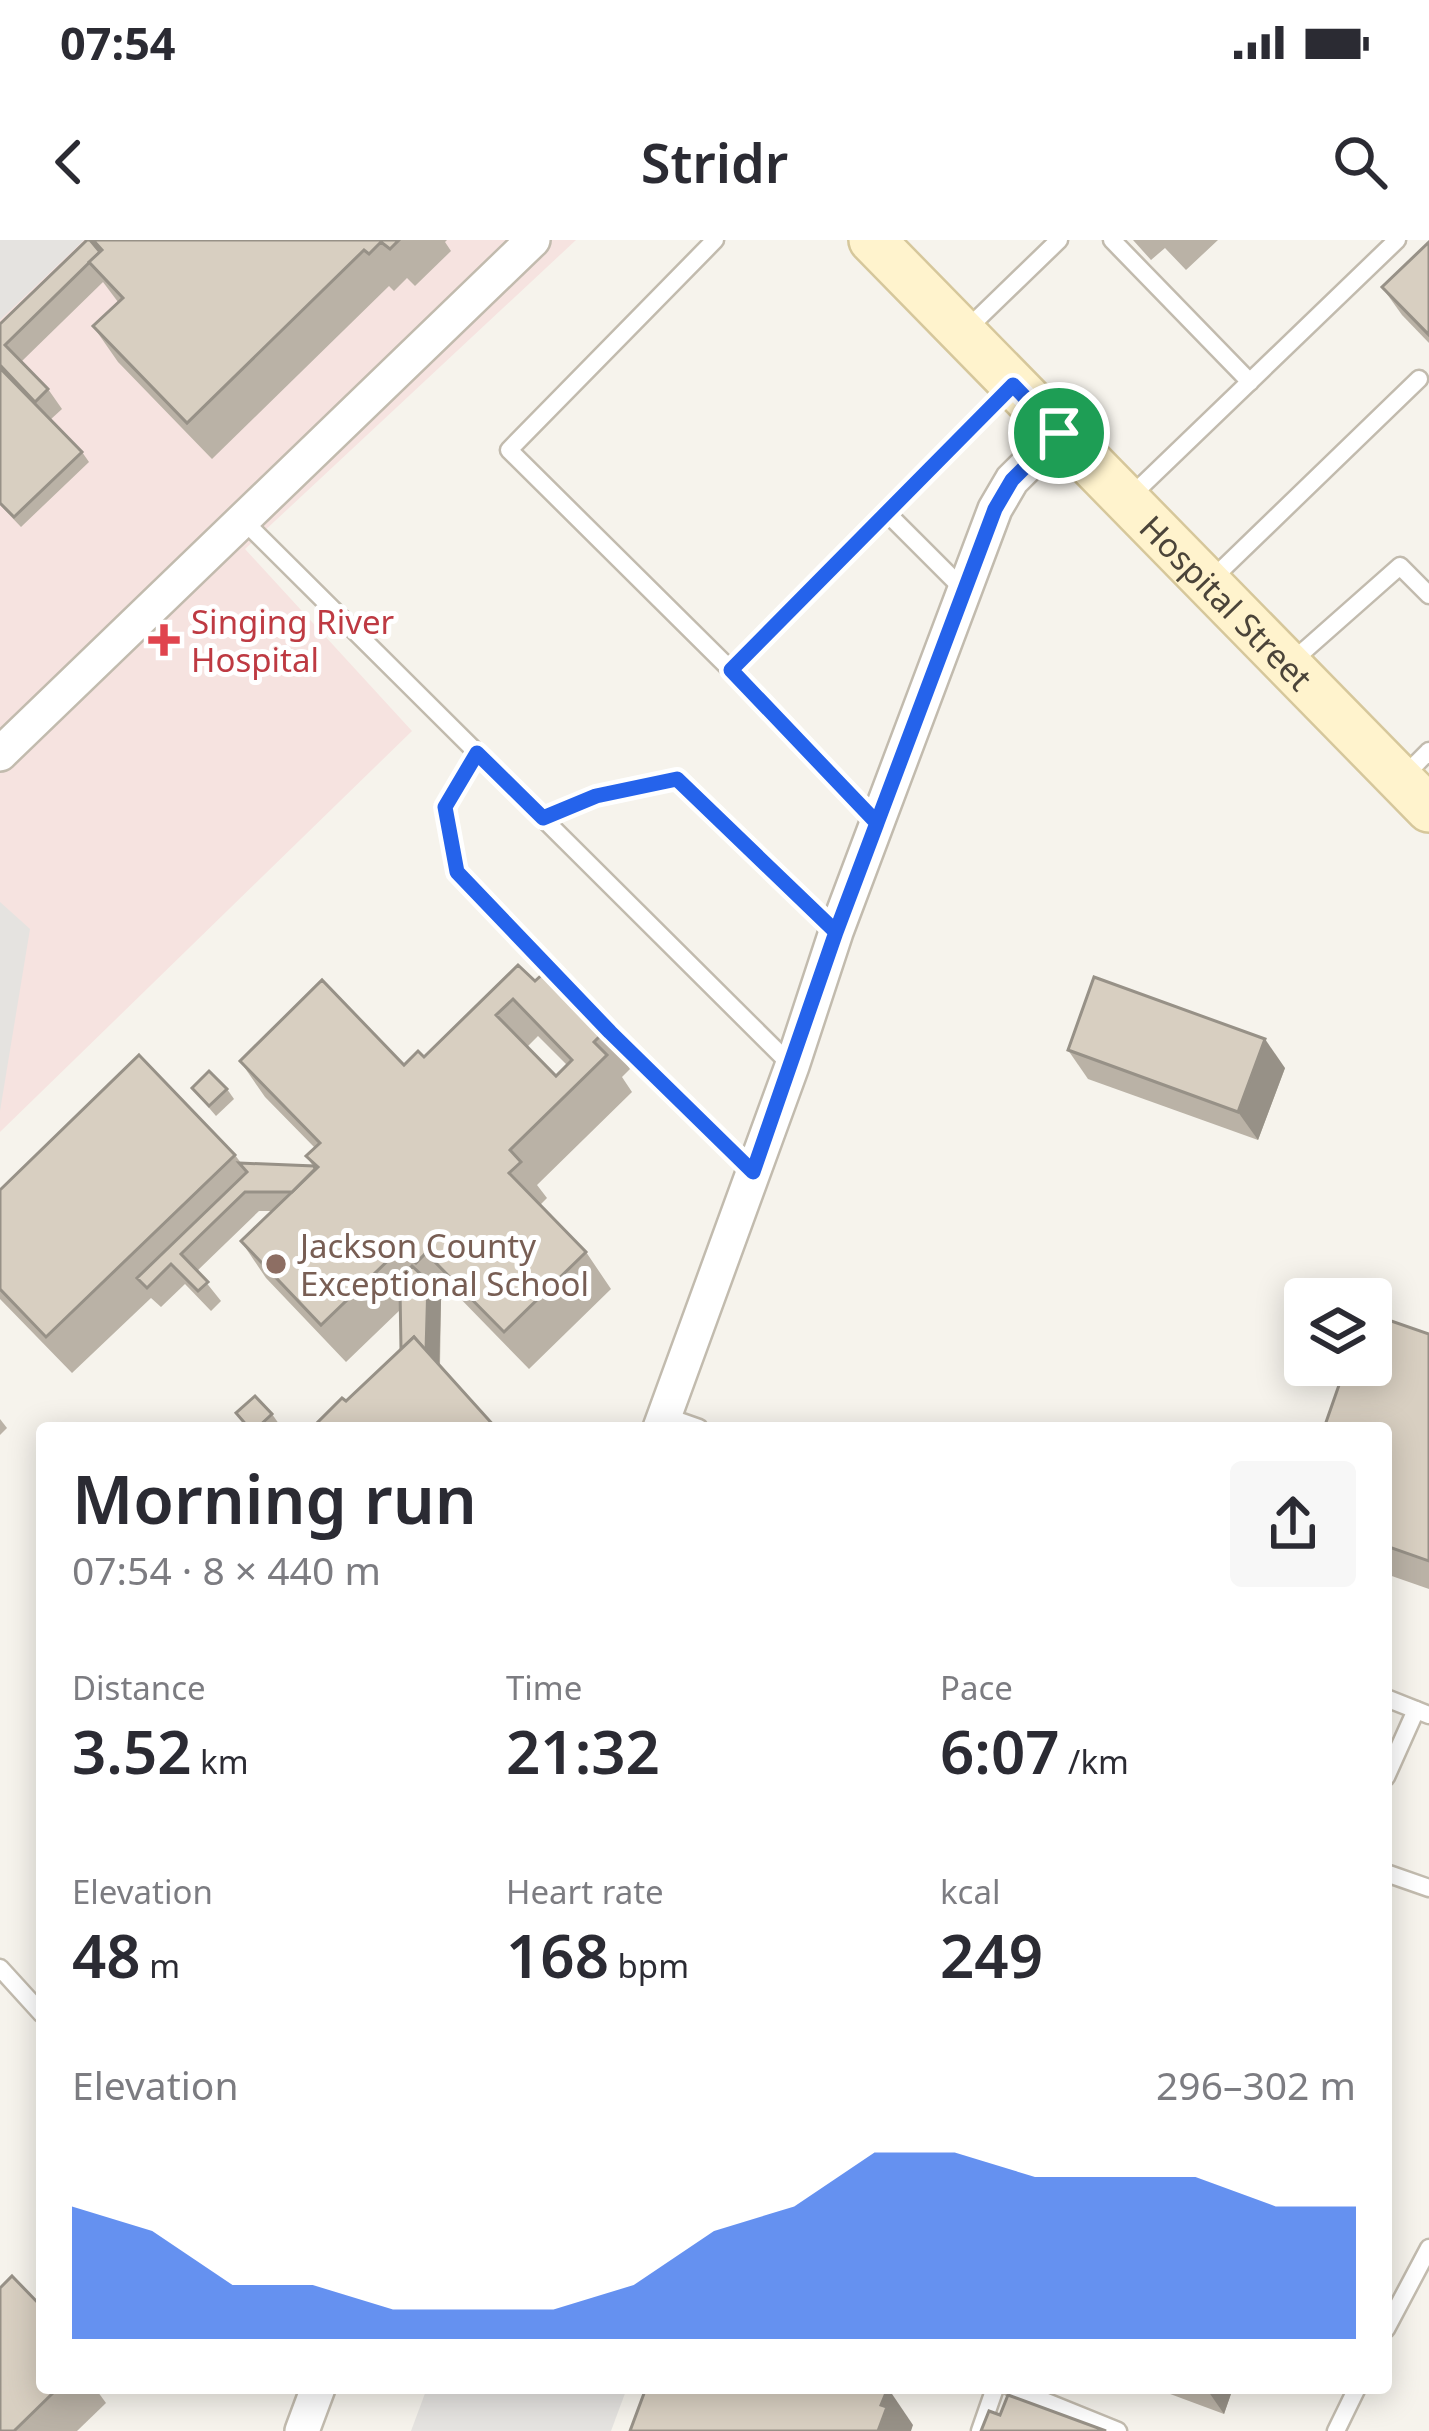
<!DOCTYPE html>
<html lang="en">
<head>
<meta charset="utf-8">
<style>
  :root { --surface:#fff; --page:#f7f7f7; --text:#2b2b33; --muted:#7c7c81; --accent:#2563eb }
  body { margin:0; font-family:"Noto Sans",sans-serif; background:var(--page); color:var(--text); height:100vh; display:flex; flex-direction:column; font-size:45px; white-space:nowrap }
  * { box-sizing:border-box; margin:0 }
  p { font-size:39px; color:var(--muted) }
  .icon { flex:none; width:66px; height:66px; fill:none; stroke:currentColor; stroke-width:2; stroke-linecap:round; stroke-linejoin:round }
  .map { position:relative; flex:1; overflow:hidden }
  .drawer { position:absolute; left:36px; top:1182px; width:1356px; height:972px; display:flex; flex-direction:column; background:var(--surface); border-radius:12px; box-shadow:0 6px 30px #0003 }
  .drawer>* { flex:none }
  .controls { position:absolute; left:1284px; top:1038px; display:grid; gap:24px }
  .controls a { display:grid; place-items:center; width:108px; height:108px; border-radius:12px; background:var(--surface); box-shadow:0 6px 30px #0003; font-size:60px }
  .pin { position:absolute; display:grid; place-items:center; width:102px; height:102px; color:#fff; margin:-51px; border:6px solid #fff; border-radius:50%; box-shadow:0 3px 12px #0007 }
  .round { display:grid; place-items:center; flex:none; width:126px; height:126px; border-radius:12px; background:var(--page) }
  .overview { display:flex; align-items:center; justify-content:space-between; height:204px; padding:0 36px }
  h1 { font-size:66px; font-weight:600; line-height:90px }
  .stats { display:grid; grid-template-columns:repeat(3,1fr); gap:18px; height:204px; padding:12px 36px }
  .stats div { display:grid; align-content:center }
  .stats b { font-size:60px; font-weight:600 }
  .stats small { font-size:33px; font-weight:400 }
  .stats p { font-size:33px }
  .chart { height:336px; padding:24px 36px }
  .chart p { display:flex; justify-content:space-between }
  .chart svg { width:100%; height:216px; margin-top:12px; fill:var(--accent); opacity:.7 }
  .status { display:flex; justify-content:space-between; align-items:center; height:84px; padding:0 60px; background:var(--surface); direction:ltr }
  .status svg { height:33px; fill:currentColor }
  header { display:flex; justify-content:space-between; align-items:center; height:156px; padding:0 36px; background:var(--surface); font-size:54px; font-weight:600 }
  .map>svg:first-child { display:block }
  .medical { fill:#f6e3e0 }
  .parking { fill:#e5e3e0 }
  .lines { fill:none; stroke-linecap:round; stroke-linejoin:round }
  .lane-casing { stroke:#c2bbae; stroke-width:21 }
  .street-casing { stroke:#c2bbae; stroke-width:38 }
  .secondary-casing { stroke:#d6c79b; stroke-width:50 }
  .lane { stroke:#fff; stroke-width:16 }
  .street { stroke:#fff; stroke-width:33 }
  .secondary { stroke:#fff3cd; stroke-width:45 }
  .wall { fill:#bab2a6; fill-rule:evenodd }
  .shaded-wall { fill:#979187 }
  .building { fill:#d8cfc1; stroke:#979187; stroke-width:3; fill-rule:evenodd }
  .route-casing { stroke:#fff; stroke-width:24 }
  .route { stroke:#2563eb; stroke-width:15 }
  .health-dot { fill:#e0444e; stroke:#fff; stroke-width:4.5 }
  .education-dot { fill:#8d6e63; stroke:#fff; stroke-width:4.5 }
  .labels { text-anchor:middle; dominant-baseline:central; stroke-width:10; stroke-linejoin:round; paint-order:stroke }
  .street-label { font-size:33px; fill:#4b4439; stroke:#fff }
  .health-label { font-size:33px; fill:#be3a42; stroke:#fff; text-anchor:start }
  .education-label { font-size:33px; fill:#785e54; stroke:#fff; text-anchor:start }
</style>
</head>
<body>
<div class="status"><b>07:54</b><svg viewBox="0 0 49 12"><path d="M0 12V9h3v3zM5 12V6h3v6zM10 12V3h3v9zM15 12V0h3v12zM26 1h20v11H26zM47 4h2v5h-2z"/></svg></div>
<header><svg class="icon" aria-label="back" viewBox="0 0 24 24"><path d="M15 5l-7 7 7 7"/></svg>Stridr<svg class="icon" aria-label="search" viewBox="0 0 24 24"><circle cx="10" cy="10" r="6"/><path d="M15 15l6 6"/></svg></header>
<div class="map">
<svg width="1429" height="2191" viewBox="0 0 1429 2191">
  <rect width="100%" height="100%" fill="#f6f3ec"/>
  <!-- medical -->
  <polygon class="medical" points="0,0 576,0 245,309 412,491 0,892"/>
  <!-- parking -->
  <g class="parking">
    <polygon points="0,0 84,0 0,80"/>
    <polygon points="0,662 30,689 0,871"/>
    <polygon points="427,2148 627,2148 611,2191 411,2191"/>
  </g>
  <g class="lines">
    <!-- lane casing -->
    <g class="lane-casing">
      <g id="lane">
        <polyline points="715,0 509,210 731,430 1013,146"/>
        <polyline points="1112,0 1250,142"/>
        <polyline points="965,91 1059,0"/>
        <polyline points="1130,257 1397,0"/>
        <polyline points="887,273 964,350"/>
        <polyline points="242,279 792,826"/>
        <polyline points="1208,343 1419,139"/>
        <polyline points="1288,425 1400,326 1429,355"/>
        <polyline points="731,430 877,583"/>
        <polyline points="477,513 444,567 457,632 610,792 753,931"/>
        <polyline points="1401,539 1429,511"/>
        <polyline points="543,578 596,556 677,539 836,692"/>
        <polyline points="665,1176 699,1188"/>
        <polyline points="1386,1458 1429,1475"/>
        <polyline points="1386,1537 1416,1470"/>
        <polyline points="1386,1633 1429,1648"/>
        <polyline points="0,1728 42,1774"/>
        <polyline points="1386,2089 1429,2008"/>
        <polyline points="1012,2148 1118,2191"/>
        <polyline points="980,2191 995,2148"/>
        <polyline points="1336,2191 1357,2148"/>
      </g>
    </g>
    <!-- street casing -->
    <g class="street-casing">
      <g id="street">
        <polyline points="0,514 533,0"/>
        <polyline points="660,1188 792,826 836,692 995,269 1012,240 1059,193"/>
        <polyline points="302,2191 318,2148"/>
      </g>
    </g>
    <!-- secondary casing -->
    <g class="secondary-casing">
      <g id="secondary">
        <path id="s1" d="M872 0 1429 569"/>
      </g>
    </g>
    <!-- lane -->
    <use href="#lane" class="lane"/>
    <!-- street -->
    <use href="#street" class="street"/>
    <!-- secondary -->
    <use href="#secondary" class="secondary"/>
  </g>
  <!-- wall -->
  <g class="wall">
    <polygon points="87,0 447,0 445,2 451,11 415,46 407,38 394,51 389,46 212,219 118,122 93,86 118,62 103,42 21,122 48,149 62,169 50,180 82,212 89,222 21,287 0,265 0,84"/>
    <polygon points="1133,0 1218,0 1186,30 1165,8 1151,20"/>
    <polygon points="1429,2 1429,103 1402,75 1382,47"/>
    <path d="M535 741 604 792 630 829 622 837 632 852 537 945 547 958 540 965 586 1012 611 1049 529 1129 452 1050 441 1060 440 1126 346 1161 401 1109V1069L346 1122 266 1038 241 1001 272 971H259L197 1031 221 1061 211 1071 185 1044 161 1067 151 1058 72 1133 0 1059V950L235 915 241 923 313 926 306 916 315 908 265 857 240 821 404 825 424 817ZM538 796 567 825 556 836 527 807Z"/>
    <polygon points="1068,810 1285,828 1258,900 1088,839"/>
    <polygon points="192,848 227,849 234,859 216,876"/>
    <polygon points="1429,1094 1429,1349 1386,1334 1386,1188"/>
    <polygon points="236,1173 272,1174 279,1184 275,1188 247,1188"/>
    <polygon points="0,1179 7,1188 0,1195"/>
    <polygon points="42,2148 95,2148 106,2163 77,2191 0,2191"/>
    <polygon points="1154,2148 1233,2148 1224,2174"/>
  </g>
  <!-- shaded-wall -->
  <g class="shaded-wall">
    <polygon points="1265,799 1285,828 1258,900 1238,872"/>
    <polygon points="428,1041 441,1060 439,1134 426,1114"/>
    <polygon points="888,2148 913,2185 911,2191 878,2191 881,2165"/>
    <polygon points="1206,2148 1233,2148 1224,2174"/>
  </g>
  <!-- building -->
  <g class="building">
    <polygon points="87,0 90,0 100,12 5,105 48,149 35,162 0,125 0,84"/>
    <polygon points="93,0 399,0 390,9 381,2 369,14 364,10 187,183 93,86 123,58 89,22 102,10"/>
    <polygon points="1429,2 1429,95 1382,47"/>
    <polygon points="0,128 82,212 14,277 0,263"/>
    <path d="M518 725 535 741 545 732 604 792 594 802 607 815 510 910 521 922 509 933 586 1012 504 1092 426 1013 416 1023 400 1009 321 1085 241 1001 318 927 306 916 320 903 240 821 322 740 404 825 418 811 424 817ZM513 759 572 820 556 836 496 775Z"/>
    <polygon points="1094,737 1265,799 1238,872 1068,810"/>
    <polygon points="139,815 235,915 46,1097 0,1049 0,950"/>
    <polygon points="209,831 227,849 209,866 192,848"/>
    <polygon points="239,923 314,926 315,929 292,952 245,952 181,1014 208,1042 198,1051 171,1024 147,1048 137,1038 247,932"/>
    <polygon points="412,1026 428,1041 426,1111 414,1097 401,1109 400,1050 395,1044"/>
    <polygon points="1371,1074 1429,1094 1429,1321 1386,1306 1386,1188 1324,1188 1346,1125 1371,1125"/>
    <polygon points="414,1097 496,1188 319,1188 316,1184 342,1158 346,1161"/>
    <polygon points="255,1156 272,1174 257,1188 249,1188 236,1173"/>
    <polygon points="12,2036 42,2067 42,2148 58,2148 14,2191 0,2191 0,2048"/>
    <polygon points="646,2148 833,2148 842,2151 843,2148 888,2148 881,2165 887,2167 878,2191 630,2191"/>
    <polygon points="1008,2155 1106,2191 981,2191 989,2171 1000,2175"/>
  </g>
  <g class="lines">
    <!-- route casing -->
    <g class="route-casing">
      <polyline id="route" points="1059,193 1013,145 731,430 877,583 836,692 677,539 596,556 543,578 477,513 445,567 457,632 610,792 753,932 836,692 995,269 1012,240 1059,193"/>
    </g>
    <!-- route -->
    <use href="#route" class="route"/>
  </g>
  <!-- markers -->
  <path class="health-dot" d="M158 382h12v12h12v12h-12v12h-12v-12h-12v-12h12z"/>
  <circle class="education-dot" cx="276" cy="1024" r="12"/>
  <g class="labels">
    <!-- street labels -->
    <g class="street-label">
      <text stroke="none"><textPath href="#s1" startOffset="507">Hospital Street</textPath></text>
    </g>
    <!-- health labels -->
    <g class="health-label">
      <text x="191" y="381">Singing River<tspan x="191" dy="38">Hospital</tspan></text>
    </g>
    <!-- education labels -->
    <g class="education-label">
      <text x="300" y="1005">Jackson County<tspan x="300" dy="38">Exceptional School</tspan></text>
    </g>
  </g>
</svg>
<div class="controls">
<a><svg class="icon" aria-label="layers" viewBox="0 0 24 24"><path d="M12 4l9 5-9 5-9-5zM3 14l9 5 9-5"/></svg></a>
</div>
<div class="pin" style="left:1059px;top:193px;background:#1e9e55"><svg class="icon" aria-label="arrive" viewBox="0 0 24 24"><path d="M6 21V4h12l-3 4 3 4H6"/></svg></div>
<section class="drawer">
<div class="overview"><div><h1>Morning run</h1><p>07:54 · 8 × 440 m</p></div><a class="round"><svg class="icon" aria-label="share" viewBox="0 0 24 24"><path d="M12 15V3M7 8l5-5 5 5M5 13v7h14v-7"/></svg></a></div>
<div class="stats">
<div><p>Distance</p><b>3.52<small> km</small></b></div>
<div><p>Time</p><b>21:32</b></div>
<div><p>Pace</p><b>6:07<small> /km</small></b></div>
</div>
<div class="stats">
<div><p>Elevation</p><b>48<small> m</small></b></div>
<div><p>Heart rate</p><b>168<small> bpm</small></b></div>
<div><p>kcal</p><b>249</b></div>
</div>
<div class="chart"><p><span>Elevation</span>296–302 m</p>
<svg viewBox="0 0 160 44" preserveAspectRatio="none"><path d="M0 44V17L10 22L20 33L30 33L40 38L50 38L60 38L70 33L80 22L90 17L100 6L110 6L120 11L130 11L140 11L150 17L160 17V44z"/></svg>
</div>
</section>
</div>
</body>
</html>
